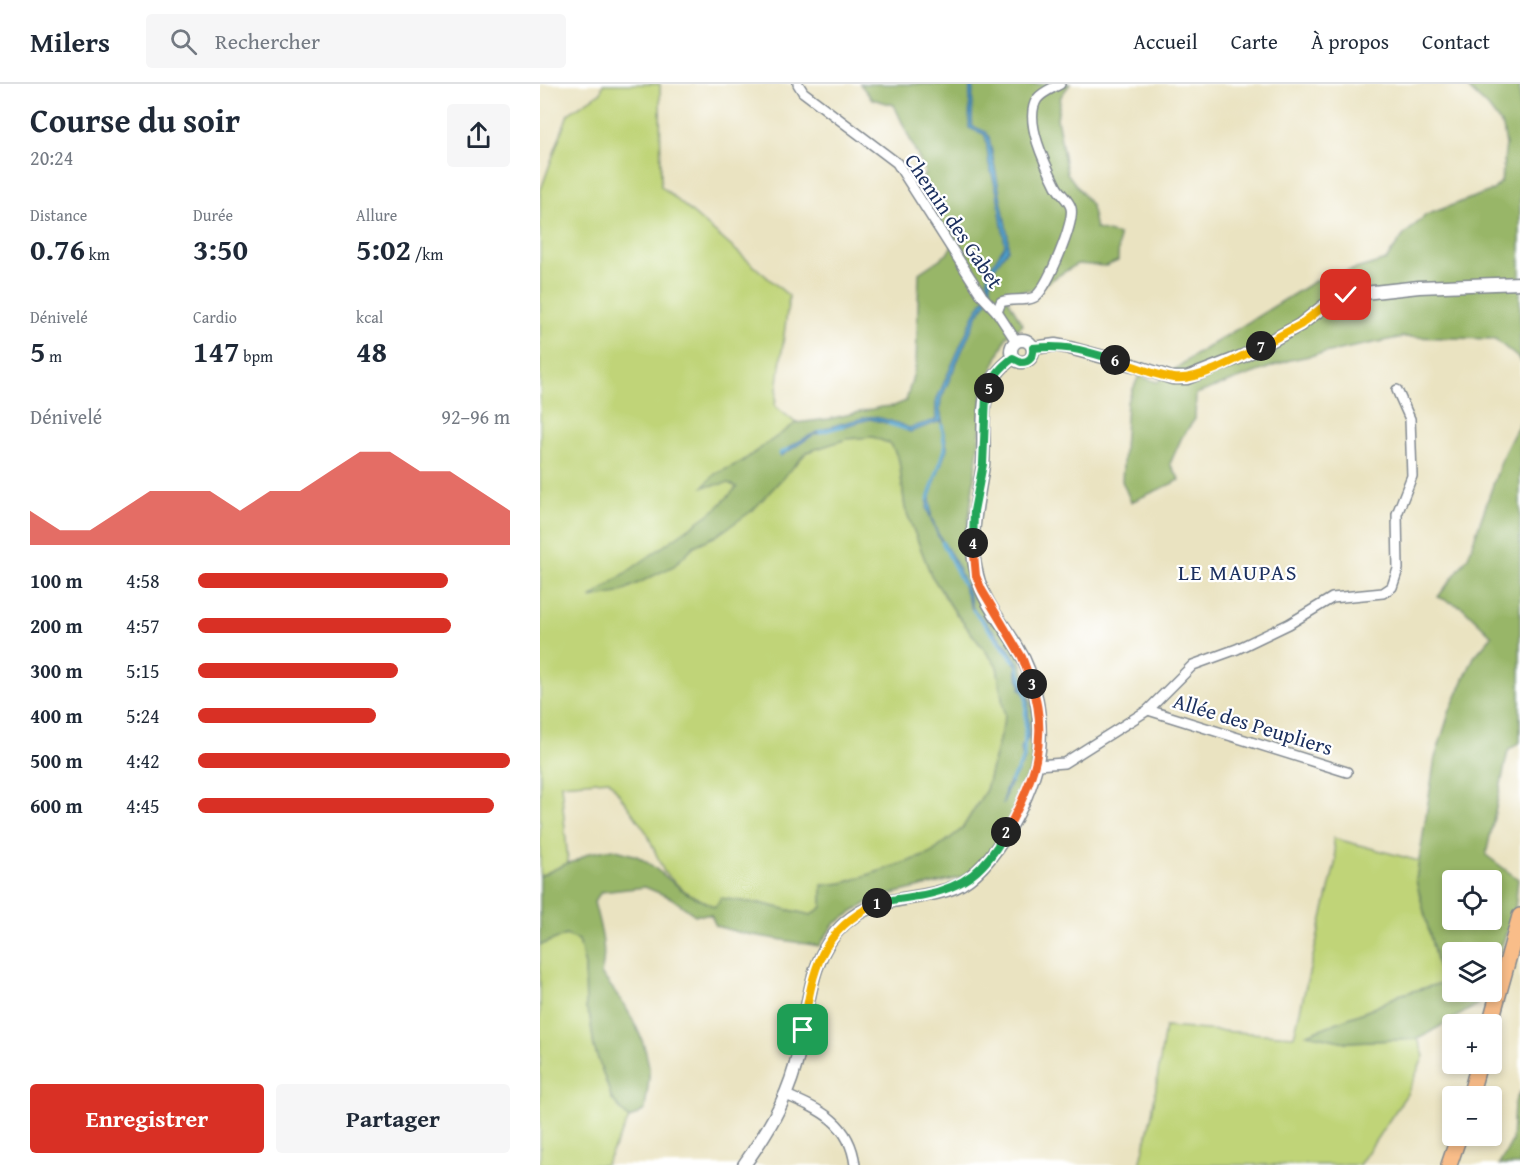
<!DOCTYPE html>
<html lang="fr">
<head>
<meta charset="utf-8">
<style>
  :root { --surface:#fff; --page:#f6f6f7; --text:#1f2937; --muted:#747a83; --line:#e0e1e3; --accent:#d93025 }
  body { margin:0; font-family:"Gentium Book Plus",serif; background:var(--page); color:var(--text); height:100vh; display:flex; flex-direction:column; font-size:22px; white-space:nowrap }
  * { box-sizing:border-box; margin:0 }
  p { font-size:20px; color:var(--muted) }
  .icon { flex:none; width:33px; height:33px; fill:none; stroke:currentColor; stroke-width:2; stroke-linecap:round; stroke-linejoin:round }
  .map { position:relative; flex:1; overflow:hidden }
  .panel { display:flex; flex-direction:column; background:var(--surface); width:540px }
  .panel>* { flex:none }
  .controls { position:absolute; left:902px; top:786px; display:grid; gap:12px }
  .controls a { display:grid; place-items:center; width:60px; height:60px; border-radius:6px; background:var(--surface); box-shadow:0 3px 9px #0003; font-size:30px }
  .pin { position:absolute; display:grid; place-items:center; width:51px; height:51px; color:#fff; margin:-26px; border-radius:12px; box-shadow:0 3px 9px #0006 }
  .km { position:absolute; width:30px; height:30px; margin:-15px; border-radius:50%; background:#222; color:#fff; font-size:16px; line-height:30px; text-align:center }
  .round { display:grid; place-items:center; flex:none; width:63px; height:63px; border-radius:6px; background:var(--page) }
  .overview { display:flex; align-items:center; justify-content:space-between; height:102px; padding:0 30px }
  h1 { font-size:33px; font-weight:600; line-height:45px }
  .figures { display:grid; grid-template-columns:repeat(3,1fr); gap:9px; height:102px; padding:6px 30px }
  .figures div { display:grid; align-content:center }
  .figures b { font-size:30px; font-weight:600 }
  .figures small { font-size:16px; font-weight:400 }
  .figures p { font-size:16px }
  .chart { height:168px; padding:12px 30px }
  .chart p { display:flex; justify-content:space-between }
  .chart svg { width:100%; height:108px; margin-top:6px; fill:var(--accent); opacity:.7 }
  .button { display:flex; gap:12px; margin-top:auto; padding:12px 30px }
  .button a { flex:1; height:69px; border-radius:6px; background:var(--accent); color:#fff; font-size:24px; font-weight:600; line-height:69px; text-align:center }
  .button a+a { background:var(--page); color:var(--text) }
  ul { padding:0 30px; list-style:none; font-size:20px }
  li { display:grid; grid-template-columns:96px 72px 1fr; align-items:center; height:45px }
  li i { height:15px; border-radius:8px; background:var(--accent) }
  header { display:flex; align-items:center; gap:36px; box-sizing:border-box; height:84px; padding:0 30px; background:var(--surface); border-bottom:2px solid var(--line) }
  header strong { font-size:28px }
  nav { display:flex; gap:33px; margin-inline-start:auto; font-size:21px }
  .search { width:420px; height:54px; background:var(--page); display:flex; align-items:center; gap:15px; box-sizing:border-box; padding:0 21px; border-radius:6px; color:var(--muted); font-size:22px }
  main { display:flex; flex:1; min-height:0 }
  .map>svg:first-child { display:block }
  .green { fill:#c0d478; stroke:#6e826b; stroke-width:1.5 }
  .forest { fill:#98b668; stroke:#5a7263; stroke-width:1.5; fill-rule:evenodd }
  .water { fill:#52a4cd; stroke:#366a96; stroke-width:1.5 }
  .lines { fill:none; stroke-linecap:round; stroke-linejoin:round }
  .stream { stroke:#52a4cd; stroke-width:3 }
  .minor-casing { stroke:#828990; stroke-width:12 }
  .tertiary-casing { stroke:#828990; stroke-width:15 }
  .primary-casing { stroke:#828990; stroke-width:18 }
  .minor { stroke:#fff; stroke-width:9 }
  .tertiary { stroke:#fff; stroke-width:12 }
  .primary { stroke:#f9bd89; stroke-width:15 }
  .split-1-casing { stroke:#fff; stroke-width:12 }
  .split-2-casing { stroke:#fff; stroke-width:12 }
  .split-3-casing { stroke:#fff; stroke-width:12 }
  .split-4-casing { stroke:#fff; stroke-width:12 }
  .split-5-casing { stroke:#fff; stroke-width:12 }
  .split-6-casing { stroke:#fff; stroke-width:12 }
  .split-7-casing { stroke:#fff; stroke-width:12 }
  .split-8-casing { stroke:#fff; stroke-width:12 }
  .split-1 { stroke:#f5b400; stroke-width:8 }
  .split-2 { stroke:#22a559; stroke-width:8 }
  .split-3 { stroke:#f0652b; stroke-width:8 }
  .split-4 { stroke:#f0652b; stroke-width:8 }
  .split-5 { stroke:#22a559; stroke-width:8 }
  .split-6 { stroke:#22a559; stroke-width:8 }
  .split-7 { stroke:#f5b400; stroke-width:8 }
  .split-8 { stroke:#f5b400; stroke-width:8 }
  .labels { text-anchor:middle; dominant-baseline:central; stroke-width:4.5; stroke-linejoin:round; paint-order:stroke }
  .street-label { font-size:21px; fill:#1b2f5e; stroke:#fff }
  .neighbourhood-label { font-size:22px; letter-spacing:1.5px; fill:#1b2f5e; stroke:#fff }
</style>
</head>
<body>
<header>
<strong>Milers</strong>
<div class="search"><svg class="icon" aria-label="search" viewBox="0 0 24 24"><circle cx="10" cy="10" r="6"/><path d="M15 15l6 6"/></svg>Rechercher</div>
<nav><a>Accueil</a><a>Carte</a><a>À propos</a><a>Contact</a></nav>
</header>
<main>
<section class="panel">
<div class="overview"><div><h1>Course du soir</h1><p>20:24</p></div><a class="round"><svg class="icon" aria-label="share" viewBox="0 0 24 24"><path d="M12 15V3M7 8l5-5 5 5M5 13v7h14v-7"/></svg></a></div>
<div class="figures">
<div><p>Distance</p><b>0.76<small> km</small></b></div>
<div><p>Durée</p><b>3:50</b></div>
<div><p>Allure</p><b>5:02<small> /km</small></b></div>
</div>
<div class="figures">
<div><p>Dénivelé</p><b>5<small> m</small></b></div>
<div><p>Cardio</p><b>147<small> bpm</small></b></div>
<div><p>kcal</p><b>48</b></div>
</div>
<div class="chart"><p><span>Dénivelé</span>92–96 m</p>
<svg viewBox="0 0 160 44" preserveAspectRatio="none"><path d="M0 44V30L10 38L20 38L30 30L40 22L50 22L60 22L70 30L80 22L90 22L100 14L110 6L120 6L130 14L140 14L150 22L160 30V44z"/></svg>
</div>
<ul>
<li><b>100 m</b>4:58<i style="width:80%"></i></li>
<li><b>200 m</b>4:57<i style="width:81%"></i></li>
<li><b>300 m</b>5:15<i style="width:64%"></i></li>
<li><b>400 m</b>5:24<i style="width:57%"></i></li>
<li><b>500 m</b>4:42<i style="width:100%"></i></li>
<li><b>600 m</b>4:45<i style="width:95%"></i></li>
</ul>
<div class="button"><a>Enregistrer</a><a>Partager</a></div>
</section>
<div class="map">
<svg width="980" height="1081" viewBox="0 0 980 1081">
  <rect width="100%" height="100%" fill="#fff"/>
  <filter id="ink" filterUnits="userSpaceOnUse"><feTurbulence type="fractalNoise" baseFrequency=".0167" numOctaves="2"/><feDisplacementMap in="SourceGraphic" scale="12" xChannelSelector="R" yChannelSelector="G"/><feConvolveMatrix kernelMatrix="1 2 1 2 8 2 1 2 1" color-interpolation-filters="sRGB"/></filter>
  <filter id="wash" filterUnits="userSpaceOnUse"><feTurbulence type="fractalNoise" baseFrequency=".008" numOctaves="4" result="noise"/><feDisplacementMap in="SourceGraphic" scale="24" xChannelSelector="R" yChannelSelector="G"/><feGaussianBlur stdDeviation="1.35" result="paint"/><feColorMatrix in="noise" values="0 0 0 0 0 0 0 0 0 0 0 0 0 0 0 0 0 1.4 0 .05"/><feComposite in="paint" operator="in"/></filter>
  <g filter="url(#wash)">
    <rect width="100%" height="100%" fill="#eae3c1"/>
    <!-- green -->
    <g class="green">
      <polygon points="63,0 120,0 121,102 249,212 235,322 256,339 333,353 351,360 359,376 365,424 391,491 415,528 457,582 465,633 446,706 422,745 390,770 304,799 283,801 282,823 271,831 223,820 175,823 145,808 124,788 107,749 69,696 21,700 28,779 0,792 0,108 28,30 61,8"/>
      <polygon points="793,754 879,777 876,796 902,899 859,911 832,925 768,950 806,958 878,955 884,972 867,1010 819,1081 600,1081 612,1030 625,943 754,952 796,776"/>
      <polygon points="26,851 39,856 45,882 46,925 50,933 54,963 72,1015 89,1035 65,1081 0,1081 0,861"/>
    </g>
    <!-- forest -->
    <g class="forest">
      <path d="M320 0H530L521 12 517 34 527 89 551 121 556 145 579 151 578 177 566 182 537 180 497 205 464 209 483 241 467 252 442 308 441 342 427 449 431 489 478 563 497 643 492 688 478 728 450 770 427 792 335 814 294 840 279 862 201 849 176 842 171 831H155L131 814 105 803 61 808 54 818C60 843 68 866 61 890 83 916 105 950 109 985 110 998 106 1013 105 1026L89 1035 72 1015 54 963 50 933 46 925 45 882 39 856 26 851 0 861V792L28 779 36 777 49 769 73 765 97 772 111 781 145 808 175 823 181 814 223 820 271 831 282 823V801L304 799 390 770 422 745 446 706 465 633 457 582 415 528 391 491 365 424 359 376 351 360 333 353 307 355 267 368 213 426 176 452 154 462 134 482 78 509 50 514 176 425 197 403 188 399 163 403 175 390 201 378 256 339 289 335 341 323 354 322 366 317 376 281 379 189 407 170 413 160 380 101 385 88 354 21 332 15Z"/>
      <polygon points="925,0 980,0 980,277 978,274 955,255 863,253 750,276 656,310 655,335 642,353 630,380 640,396 591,418 582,397 587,318 599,292 617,298 655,271 775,197 846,176 863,152 886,131 953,106 961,98 966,61 963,43 948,23 931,7"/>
      <path d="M980 338V658L968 667 946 771 978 795 975 825 951 891V868H912V908H943L937 921 878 955 806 958 767 950 832 925 859 911 902 899 876 796 895 674 910 626 934 573 952 552 922 523 898 513 928 473 964 369ZM912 796H951V836H912Z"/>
      <polygon points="980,1007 980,1081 959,1081 972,1057 974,1020"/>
    </g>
    <!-- water -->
    <path class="water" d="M430 0H433L432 42 446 48 449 53 468 152V165L450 190 451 208 448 216 438 230 401 315 400 325 407 364 390 412 391 432 398 450 415 477 428 507 432 523 467 562 479 581 478 591 482 596V604L488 614 489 652 483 664 485 675 466 708 463 721 465 706 483 675 481 664 487 652 486 612 480 604 481 600 477 591V582L465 563 432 525 413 476 398 452 387 425 388 413 405 366 401 337 370 348 354 341 330 335 273 351 241 372 240 370C262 353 288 342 316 336 321 335 328 332 334 333 346 335 358 339 369 344L396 336V317L434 231 446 212 448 203 447 189 465 161 457 108 449 80 446 55 444 50 429 44Z"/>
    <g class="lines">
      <!-- stream -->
      <g class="stream">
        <polyline points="349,340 366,345"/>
        <polyline points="280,348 303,342"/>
        <polyline points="240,369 248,365"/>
        <polyline points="388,415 405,365 402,341"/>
        <polyline points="402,458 423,500"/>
        <polyline points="433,526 474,577"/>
        <polyline points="471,697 484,674 486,610 478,582"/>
      </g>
    </g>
  </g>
  <g filter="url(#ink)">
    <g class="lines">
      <!-- minor casing -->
      <g class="minor-casing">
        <g id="minor">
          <polyline points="258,0 263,8 357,79 442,212 457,228 476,257"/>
          <path d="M457 228 461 218C472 214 489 218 496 212 508 202 535 138 531 124 529 116 520 110 516 102 506 82 483 36 497 15 502 8 513 4 520 0"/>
          <polyline points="608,626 807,688"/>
          <polyline points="497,681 524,679 608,626 653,581 697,565 749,540 792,514 843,509 852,503 858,485 857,430 872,392 870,335 857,306"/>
          <path d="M246 1011C281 1026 310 1039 315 1081"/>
        </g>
      </g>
      <!-- tertiary casing -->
      <g class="tertiary-casing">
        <g id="tertiary">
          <circle cx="482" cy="267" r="11"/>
          <polyline points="493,264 515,261 526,263 593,281 632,294 647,294 703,272 760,241 788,219 806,211 879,203 980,199"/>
          <path d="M204 1081C226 1050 245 1019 255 983 269 934 265 875 305 839 339 809 377 819 415 803 454 786 495 707 499 666 502 632 495 592 477 563 463 540 443 518 437 491 427 454 438 418 443 381 445 358 441 334 446 313 450 296 459 284 473 274"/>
        </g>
      </g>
      <!-- primary casing -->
      <g class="primary-casing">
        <g id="primary">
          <polyline points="950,940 980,832"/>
          <polyline points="930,1012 939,980"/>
          <polyline points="909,1081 919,1052"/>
        </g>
      </g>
      <!-- minor -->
      <use href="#minor" class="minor"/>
      <!-- tertiary -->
      <use href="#tertiary" class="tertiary"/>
      <!-- primary -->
      <use href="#primary" class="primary"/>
    </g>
  </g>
  <g class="lines" filter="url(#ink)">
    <!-- split-1 casing -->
    <g class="split-1-casing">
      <path id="split-1" d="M263 946C273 887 278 848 337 819"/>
    </g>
    <!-- split-2 casing -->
    <g class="split-2-casing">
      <path id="split-2" d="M337 819C353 815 368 814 384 811 425 803 446 785 466 748"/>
    </g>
    <!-- split-3 casing -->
    <g class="split-3-casing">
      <path id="split-3" d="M466 748C493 698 510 657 492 600"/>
    </g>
    <!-- split-4 casing -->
    <g class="split-4-casing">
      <polyline id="split-4" points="433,459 436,492 442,506 482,573 492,600"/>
    </g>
    <!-- split-5 casing -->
    <g class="split-5-casing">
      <polyline id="split-5" points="433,459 434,427 443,380 446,312 449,304"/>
    </g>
    <!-- split-6 casing -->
    <g class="split-6-casing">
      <path id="split-6" d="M449 304C454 291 461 283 473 274L481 278C490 278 494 272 493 264 526 260 545 267 575 276"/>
    </g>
    <!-- split-7 casing -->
    <g class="split-7-casing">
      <path id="split-7" d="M575 276C594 281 614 292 634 294 659 297 699 274 721 262"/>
    </g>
    <!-- split-8 casing -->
    <g class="split-8-casing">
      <polyline id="split-8" points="721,262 760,241 788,219 806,211"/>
    </g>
    <!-- split-1 -->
    <use href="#split-1" class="split-1"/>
    <!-- split-2 -->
    <use href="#split-2" class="split-2"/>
    <!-- split-3 -->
    <use href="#split-3" class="split-3"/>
    <!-- split-4 -->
    <use href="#split-4" class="split-4"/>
    <!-- split-5 -->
    <use href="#split-5" class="split-5"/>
    <!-- split-6 -->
    <use href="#split-6" class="split-6"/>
    <!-- split-7 -->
    <use href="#split-7" class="split-7"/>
    <!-- split-8 -->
    <use href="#split-8" class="split-8"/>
  </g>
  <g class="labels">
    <!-- street labels -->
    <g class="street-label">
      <text transform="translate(414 137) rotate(56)">Chemin des Gabet</text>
      <text transform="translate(713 640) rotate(17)">Allée des Peupliers</text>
    </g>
    <!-- neighbourhood labels -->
    <g class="neighbourhood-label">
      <text x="698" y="488">LE MAUPAS</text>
    </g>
  </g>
</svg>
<div class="controls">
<a><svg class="icon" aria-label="locate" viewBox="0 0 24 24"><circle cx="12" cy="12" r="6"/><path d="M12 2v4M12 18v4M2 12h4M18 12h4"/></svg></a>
<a><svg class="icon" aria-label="layers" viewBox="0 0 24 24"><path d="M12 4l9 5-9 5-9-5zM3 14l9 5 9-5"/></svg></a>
<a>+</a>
<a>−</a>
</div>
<div class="pin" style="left:263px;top:946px;background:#1e9e55"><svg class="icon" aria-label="arrive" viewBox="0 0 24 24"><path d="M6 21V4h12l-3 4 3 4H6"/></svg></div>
<div class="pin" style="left:806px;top:211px;background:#d93025"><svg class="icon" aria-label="check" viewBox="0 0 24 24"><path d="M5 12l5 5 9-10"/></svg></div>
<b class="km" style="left:337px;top:819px">1</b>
<b class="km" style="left:466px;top:748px">2</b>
<b class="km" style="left:492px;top:600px">3</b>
<b class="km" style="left:433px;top:459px">4</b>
<b class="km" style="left:449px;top:304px">5</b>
<b class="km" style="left:575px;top:276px">6</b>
<b class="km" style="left:721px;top:262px">7</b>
</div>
</main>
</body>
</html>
